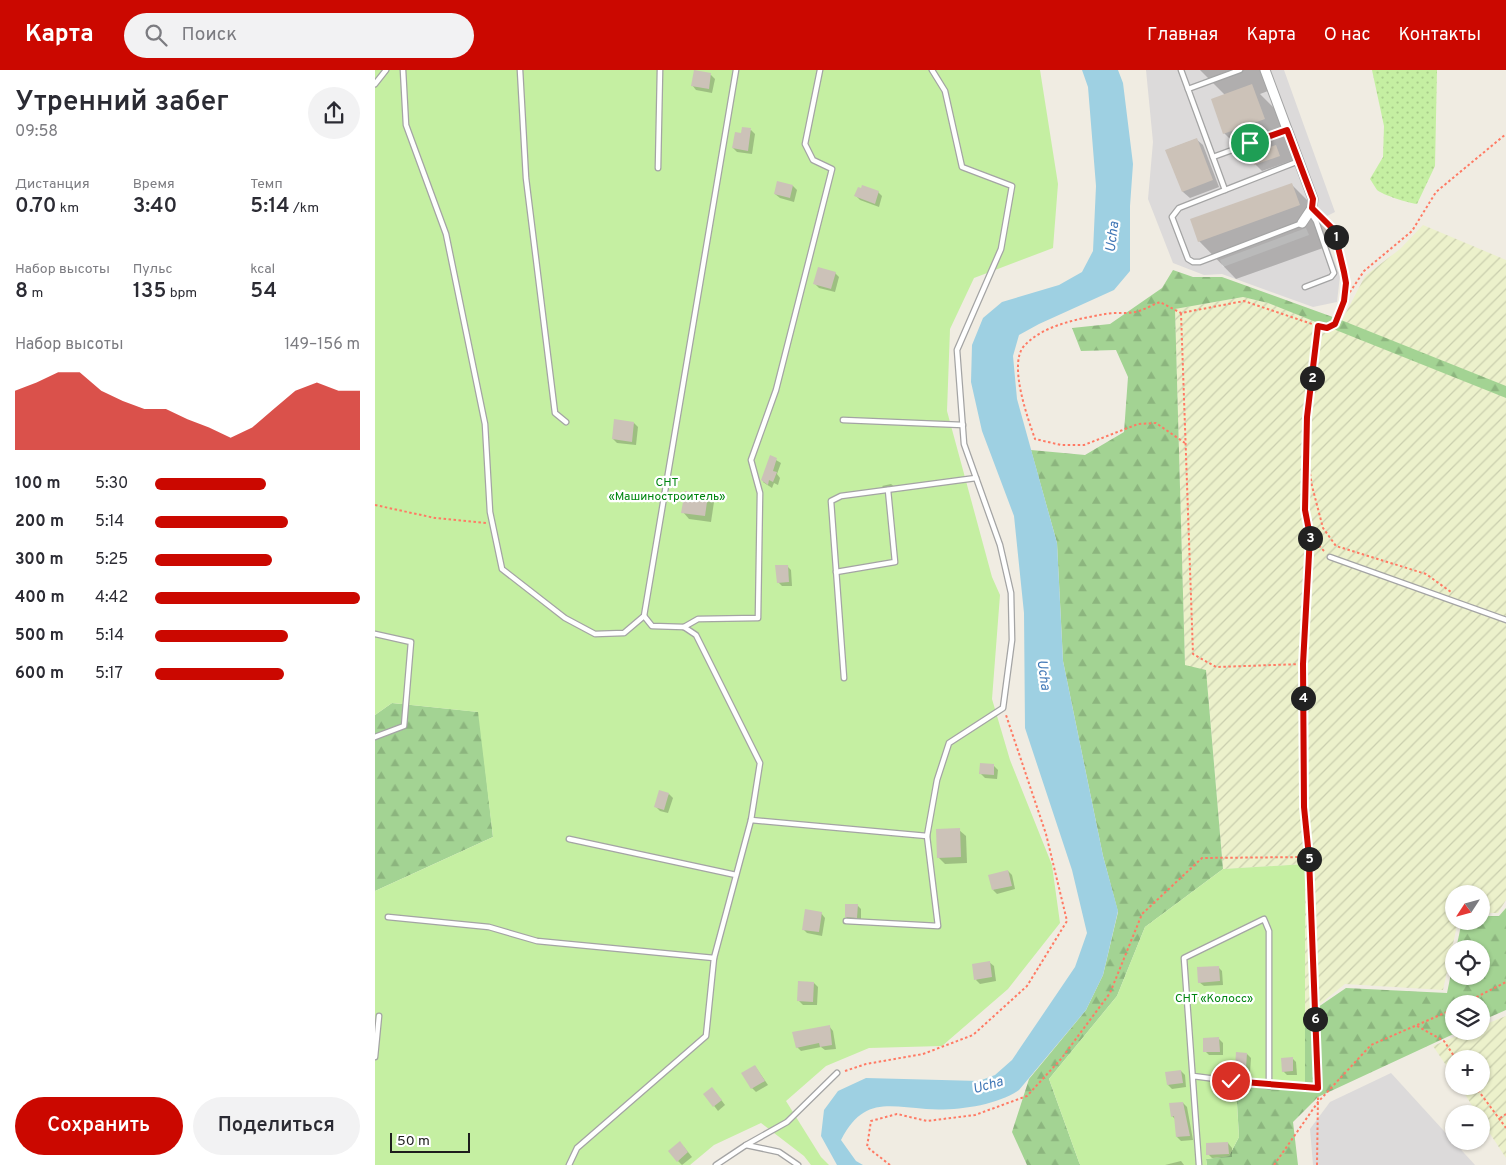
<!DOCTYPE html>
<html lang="ru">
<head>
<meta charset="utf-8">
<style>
  :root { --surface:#fff; --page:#f2f2f3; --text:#2b2b33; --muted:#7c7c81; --accent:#cb0800 }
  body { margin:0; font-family:Overpass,sans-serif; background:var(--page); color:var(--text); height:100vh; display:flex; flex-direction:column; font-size:19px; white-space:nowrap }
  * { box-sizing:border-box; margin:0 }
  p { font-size:16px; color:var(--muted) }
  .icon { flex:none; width:28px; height:28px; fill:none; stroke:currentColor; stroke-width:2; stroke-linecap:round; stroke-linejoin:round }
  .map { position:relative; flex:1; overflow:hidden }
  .side { display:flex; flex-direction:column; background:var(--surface); width:375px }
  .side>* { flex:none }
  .needle { width:32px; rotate:234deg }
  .tools { position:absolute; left:1070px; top:815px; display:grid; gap:10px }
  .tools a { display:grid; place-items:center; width:45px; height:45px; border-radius:50%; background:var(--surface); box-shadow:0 1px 4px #0004; font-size:25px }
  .scale { position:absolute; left:15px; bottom:12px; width:80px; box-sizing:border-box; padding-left:5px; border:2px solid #1d1d1d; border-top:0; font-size:14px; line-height:18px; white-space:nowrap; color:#1d1d1d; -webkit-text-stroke:4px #fff; paint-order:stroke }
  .pin { position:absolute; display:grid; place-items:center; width:42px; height:42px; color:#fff; margin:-21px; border:2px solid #fff; border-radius:50%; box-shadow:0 1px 5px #0007 }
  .km { position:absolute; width:25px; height:25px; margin:-12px; border-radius:50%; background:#222; color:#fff; font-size:14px; line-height:25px; text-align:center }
  .round { display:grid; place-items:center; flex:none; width:52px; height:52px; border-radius:26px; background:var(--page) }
  .head { display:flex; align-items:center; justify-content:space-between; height:85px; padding:0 15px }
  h1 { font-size:28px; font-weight:600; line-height:38px }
  .metrics { display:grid; grid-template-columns:repeat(3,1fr); gap:8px; height:85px; padding:5px 15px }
  .metrics div { display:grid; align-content:center }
  .metrics b { font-size:21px; font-weight:600 }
  .metrics small { font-size:14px; font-weight:400 }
  .metrics p { font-size:14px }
  .chart { height:140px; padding:10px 15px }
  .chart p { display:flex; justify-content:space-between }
  .chart svg { width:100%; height:90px; margin-top:5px; fill:var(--accent); opacity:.7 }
  .action { display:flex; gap:10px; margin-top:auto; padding:10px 15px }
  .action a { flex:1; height:58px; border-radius:30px; background:var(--accent); color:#fff; font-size:20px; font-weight:600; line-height:58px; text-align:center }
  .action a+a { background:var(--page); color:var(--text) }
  ul { padding:0 15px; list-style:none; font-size:16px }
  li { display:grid; grid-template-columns:80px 60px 1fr; align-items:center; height:38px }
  li i { height:12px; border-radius:6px; background:var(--accent) }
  header { display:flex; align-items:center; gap:30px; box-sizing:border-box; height:70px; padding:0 25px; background:var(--accent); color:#fff }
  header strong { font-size:24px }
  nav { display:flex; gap:28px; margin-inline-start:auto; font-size:18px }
  .search { width:350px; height:45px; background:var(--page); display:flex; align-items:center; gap:12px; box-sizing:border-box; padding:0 18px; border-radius:28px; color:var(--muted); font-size:19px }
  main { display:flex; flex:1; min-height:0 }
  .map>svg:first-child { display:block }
  .residential { fill:#dcdada }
  .farmland { fill:url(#farmland-furrows) }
  .grass { fill:url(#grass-dots) }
  .forest { fill:url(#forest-firs) }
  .garden { fill:#c5efa2 }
  .parking { fill:#e9e9e9 }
  .water { fill:#9ed0e2 }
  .shadow { fill:#0003 }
  .building { fill:#ccc2b8 }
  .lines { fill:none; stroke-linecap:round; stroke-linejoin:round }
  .service-casing { stroke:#a4a4a4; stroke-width:7 }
  .minor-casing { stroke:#a4a4a4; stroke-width:11 }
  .path { stroke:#ff7a64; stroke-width:2; stroke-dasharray:2.5 2.5; stroke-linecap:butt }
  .service { stroke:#fff; stroke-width:4.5 }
  .minor { stroke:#fff; stroke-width:9 }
  .route-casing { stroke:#fff; stroke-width:10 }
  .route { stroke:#cb0800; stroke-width:6 }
  .labels { text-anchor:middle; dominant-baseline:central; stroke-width:4.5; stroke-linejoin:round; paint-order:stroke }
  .park-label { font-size:12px; fill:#008611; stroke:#fff }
  .water-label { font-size:14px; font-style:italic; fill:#4077b6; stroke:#fff }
</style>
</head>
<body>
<header>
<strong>Карта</strong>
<div class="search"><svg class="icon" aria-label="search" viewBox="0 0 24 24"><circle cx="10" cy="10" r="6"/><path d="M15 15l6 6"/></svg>Поиск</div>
<nav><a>Главная</a><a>Карта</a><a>О нас</a><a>Контакты</a></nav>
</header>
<main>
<section class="side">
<div class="head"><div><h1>Утренний забег</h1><p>09:58</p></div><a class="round"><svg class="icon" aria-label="share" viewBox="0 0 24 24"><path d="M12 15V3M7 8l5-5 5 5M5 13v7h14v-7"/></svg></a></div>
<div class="metrics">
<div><p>Дистанция</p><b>0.70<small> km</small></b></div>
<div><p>Время</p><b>3:40</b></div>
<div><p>Темп</p><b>5:14<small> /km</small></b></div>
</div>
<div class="metrics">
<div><p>Набор высоты</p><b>8<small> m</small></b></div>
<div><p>Пульс</p><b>135<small> bpm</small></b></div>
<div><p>kcal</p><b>54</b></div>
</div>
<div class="chart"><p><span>Набор высоты</span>149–156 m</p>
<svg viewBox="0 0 160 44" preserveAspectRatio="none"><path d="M0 44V15L10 11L20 6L30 6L40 15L50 20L60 24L70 24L80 29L90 33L100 38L110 33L120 24L130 15L140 11L150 15L160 15V44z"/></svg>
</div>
<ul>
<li><b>100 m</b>5:30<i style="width:54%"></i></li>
<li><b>200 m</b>5:14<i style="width:65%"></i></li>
<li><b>300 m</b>5:25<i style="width:57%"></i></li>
<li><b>400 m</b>4:42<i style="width:100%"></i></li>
<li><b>500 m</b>5:14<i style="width:65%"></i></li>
<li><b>600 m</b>5:17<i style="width:63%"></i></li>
</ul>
<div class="action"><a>Сохранить</a><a>Поделиться</a></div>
</section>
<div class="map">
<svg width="1131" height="1095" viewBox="0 0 1131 1095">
  <defs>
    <pattern id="farmland-furrows" width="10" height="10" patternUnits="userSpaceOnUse" patternTransform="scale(1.25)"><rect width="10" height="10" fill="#ecf1cb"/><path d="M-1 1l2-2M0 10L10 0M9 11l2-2" fill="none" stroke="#caceae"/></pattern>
    <pattern id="grass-dots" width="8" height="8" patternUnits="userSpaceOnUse" patternTransform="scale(1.25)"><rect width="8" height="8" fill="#c5efa2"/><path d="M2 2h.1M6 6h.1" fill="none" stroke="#a9cc8b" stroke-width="1.8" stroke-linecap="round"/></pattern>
    <pattern id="forest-firs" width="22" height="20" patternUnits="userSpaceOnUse" patternTransform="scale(1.25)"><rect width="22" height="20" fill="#a3d393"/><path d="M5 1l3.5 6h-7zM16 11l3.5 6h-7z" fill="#8cb57e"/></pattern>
  </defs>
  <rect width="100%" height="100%" fill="#f0ece2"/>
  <!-- residential -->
  <g class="residential">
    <polygon points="771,0 909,0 960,142 944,150 965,206 962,232 938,237 847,204 829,205 798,193 773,129 778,72"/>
    <polygon points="1016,1003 1100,1095 938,1095 935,1059 955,1032"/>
  </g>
  <!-- farmland -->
  <g class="farmland">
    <polygon points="1048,155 1131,190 1131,830 1123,843 1106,843 1106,824 1079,824 1079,851 1083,851 1068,920 970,914 930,946 930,794 848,799 831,600 810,596 800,239 868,227 893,233 962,260 990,206 1025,179"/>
    <polygon points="1131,946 1131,1088 1106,1050 1106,1044 1102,1044 1085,1016 1106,1016 1106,989 1079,989 1079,1007 1058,976 1093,961 1106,961 1106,956"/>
  </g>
  <!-- grass -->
  <path class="grass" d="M997 0H1062L1060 96 1042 134C1033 133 1008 125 1002 120 1000 117 997 112 995 109L1008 87 1009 56Z"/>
  <!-- forest -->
  <g class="forest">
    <polygon points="798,200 818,207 847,207 966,250 1131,316 1131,328 893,233 868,227 800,239 810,595 831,600 848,799 770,857 742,926 674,1009 705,1095 652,1095 637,1062 654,1009 711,940 728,905 743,842 728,786 688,591 682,473 656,380 710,385 749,362 753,307 741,280 706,281 697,258 735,254 787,218"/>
    <polygon points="17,633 104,642 118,767 0,821 0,645"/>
    <polygon points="1131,838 1131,940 1106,951 1106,934 1079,934 1079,961 1085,961 943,1027 918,1052 923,1095 832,1095 831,1089 854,1086 864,1067 861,1017 930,1019 930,946 971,918 1072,923 1079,889 1079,906 1106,906 1106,879 1081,879 1087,851 1106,851 1106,846 1124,846"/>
  </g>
  <!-- garden -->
  <g class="garden">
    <polygon points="0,0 665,0 683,114 678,178 599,208 575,259 572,341 617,507 625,525 617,629 635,690 677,795 685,853 633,919 567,976 494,978 451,996 411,1031 446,1087 454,1095 436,1095 429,1086 386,1053 339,1075 315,1095 0,1095 0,821 118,767 103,642 17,633 0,645"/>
    <polygon points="930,794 930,1019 861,1017 864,1067 854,1086 831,1089 832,1095 705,1095 674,1009 742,926 770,857 848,799"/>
  </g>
  <!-- parking -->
  <polygon class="parking" points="931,158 934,165 848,197 845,190"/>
  <!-- water -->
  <path class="water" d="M707 0H743L748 13 758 94 755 136V201L739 220 664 254 644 265 638 286 642 329 682 473 688 591 728 786 743 841 728 905 711 940 644 1020C620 1036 580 1041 551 1039 511 1036 488 1028 466 1070L481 1091 488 1095H462L446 1066 449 1040 463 1021 491 1008 604 1011 620 1005 637 990 700 897 712 863 697 800 650 658 649 543 639 446 607 361 596 312 597 275 608 248 627 232 684 215 707 202 718 181 721 116 713 17Z"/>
  <!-- shadow -->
  <g class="shadow">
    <polygon points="825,0 891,0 898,19 885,24 914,53 926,87 887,101 849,63 850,25"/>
    <polygon points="320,1 336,5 340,9 337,23 321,20 317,15"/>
    <polygon points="376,60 380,64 377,84 362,82 358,78 367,65"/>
    <polygon points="821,69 828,75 844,117 815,128 808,122 792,80"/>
    <polygon points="403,113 418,116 422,120 419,132 405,128 400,124"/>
    <polygon points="916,114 954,152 962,173 861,209 824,171"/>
    <polygon points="487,119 503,122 507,126 504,137 485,130 481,126"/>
    <polygon points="460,203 464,207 460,222 444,218 439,213"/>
    <polygon points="259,353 263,357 261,375 242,373 238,369"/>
    <polygon points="396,387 406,393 402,404 405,408 403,415 399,413 397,418 388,412"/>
    <polygon points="516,414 521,418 511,420 507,416"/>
    <polygon points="333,426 339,432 336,452 314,449 308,442"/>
    <polygon points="412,496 416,500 417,516 407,516 403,512"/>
    <polygon points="619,696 623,700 622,709 610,708 605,703"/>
    <polygon points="294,724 298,728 293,743 285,741 280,736"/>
    <polygon points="584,760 591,766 592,793 570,794 563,787"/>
    <polygon points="633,801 637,805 640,819 622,824 618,820"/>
    <polygon points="482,835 486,839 486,851 475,851 471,847"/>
    <polygon points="446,843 450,848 447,866 432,863 428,859"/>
    <polygon points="614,892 619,896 621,911 605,914 601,910"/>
    <polygon points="843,897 847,901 848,915 829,916 824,912"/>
    <polygon points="439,913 443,917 442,935 428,935 424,931"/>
    <polygon points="454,956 458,961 461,979 450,980 446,977 426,981 422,977"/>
    <polygon points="844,969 848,973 848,985 834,985 830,981"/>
    <polygon points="872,984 876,988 875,1003 865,1002 861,998"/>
    <polygon points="917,988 921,992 922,1005 912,1005 908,1001"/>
    <polygon points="380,996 393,1015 381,1022 377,1018"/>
    <polygon points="806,1001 810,1005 811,1017 797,1019 793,1015"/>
    <polygon points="341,1023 350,1035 343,1041 330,1024"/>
    <polygon points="808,1033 812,1037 818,1070 806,1071 802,1067 801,1050 797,1046"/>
    <polygon points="853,1073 857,1078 857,1087 837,1088 833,1084"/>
    <polygon points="309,1077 317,1087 307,1095 303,1091"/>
    <polygon points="806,1091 809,1095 790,1095"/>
  </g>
  <!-- building -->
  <g class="building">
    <polygon points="319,0 336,3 334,19 316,16"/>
    <polygon points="877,14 890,49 848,64 836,29"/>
    <polygon points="367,57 376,58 373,81 357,78 360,62 366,63"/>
    <polygon points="822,68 838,110 807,122 790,80"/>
    <polygon points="901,75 905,86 879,95 875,84"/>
    <polygon points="402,111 418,115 415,128 399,124"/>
    <polygon points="917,113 925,135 823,172 815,149"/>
    <polygon points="487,115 504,121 500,134 479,126 483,117 486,118"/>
    <polygon points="443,197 461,202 456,219 438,214"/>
    <polygon points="239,349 259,352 257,372 237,369"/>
    <polygon points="395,385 402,388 398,401 402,402 398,412 394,410 393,415 386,410"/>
    <polygon points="310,421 333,425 330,446 306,443"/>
    <polygon points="400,495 413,495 414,512 402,513"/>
    <polygon points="605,693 619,694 619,705 604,704"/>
    <polygon points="284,720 294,723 289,740 279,737"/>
    <polygon points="585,758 586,787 562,788 561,759"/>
    <polygon points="633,800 637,816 617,820 613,805"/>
    <polygon points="470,834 483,834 482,848 470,847"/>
    <polygon points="430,839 447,842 444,862 427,860"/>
    <polygon points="615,891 617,907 599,910 597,894"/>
    <polygon points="844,896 845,911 823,913 822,897"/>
    <polygon points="423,911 439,912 438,932 422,931"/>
    <polygon points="455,955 457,975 445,977 444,973 421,978 417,962"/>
    <polygon points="844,967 845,982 828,982 828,968"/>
    <polygon points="861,982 872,983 871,999 860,998"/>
    <polygon points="918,987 918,1001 907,1002 906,988"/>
    <polygon points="380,995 390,1011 376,1019 366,1003"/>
    <polygon points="806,1000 808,1013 792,1015 790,1002"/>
    <polygon points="337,1017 347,1030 338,1037 328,1024"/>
    <polygon points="808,1032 815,1066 801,1067 799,1046 796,1047 794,1033"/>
    <polygon points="305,1071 313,1082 302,1092 293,1081"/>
    <polygon points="853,1072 854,1084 831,1085 831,1073"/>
  </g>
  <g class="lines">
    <!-- service casing -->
    <g class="service-casing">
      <g id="service">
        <polyline points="28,0 31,55 71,164 110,354 115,442 127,499 190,548 220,564 249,563 269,546 361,0"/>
        <polyline points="145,0 151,108 180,343 191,352"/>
        <polyline points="806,0 813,19"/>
        <polyline points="0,14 11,0"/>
        <polyline points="838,87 912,60"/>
        <polyline points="924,91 804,138 797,147 813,189 818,192 825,192 927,153"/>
        <polyline points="283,98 285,0"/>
        <polyline points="850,120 813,19 865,0"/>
        <polyline points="930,217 956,207 959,203 941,151 935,142"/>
        <polyline points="468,350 588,355"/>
        <polyline points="955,487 1131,550"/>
        <polyline points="461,502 520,492 513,420"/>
        <polyline points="309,557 323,549 383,548 385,423 376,390 401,320 457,99 438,90 430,74 445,0"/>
        <polyline points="0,564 36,572 29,656 0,667"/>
        <polyline points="469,608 456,431 466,426 601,408"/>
        <polyline points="376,750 552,766"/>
        <polyline points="194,769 361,805"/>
        <polyline points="13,847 114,857 162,871 339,888"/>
        <polyline points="471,851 563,856 552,766 562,710 574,673 628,638 637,570 636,523 625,475 589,374 582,280 626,179 637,116 587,97 570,21 557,0"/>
        <polyline points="0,987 4,946"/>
        <polyline points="818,1006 894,1016 894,861 889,849 809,888 824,1095"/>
        <polyline points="894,1016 943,1018"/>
        <polyline points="371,1075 412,1052 462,1003"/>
        <polyline points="194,1095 202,1078 331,966 339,888 376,750 385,693 321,565 309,557 277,556 269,546"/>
        <polyline points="341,1095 371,1075 404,1082 423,1095"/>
      </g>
    </g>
    <!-- minor casing -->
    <g class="minor-casing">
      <polyline id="minor" points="890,0 938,129 937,138 927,153"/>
    </g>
    <!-- path -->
    <g class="path">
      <path d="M950 151C968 168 972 205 969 230"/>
      <polyline points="806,243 818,584 841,597 928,594"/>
      <path d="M810 373 781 353 763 354 709 375H686L660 369C653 349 633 294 649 276 668 255 703 249 730 244 740 242 751 244 760 242 769 240 777 235 785 232L806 243 869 231 943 256"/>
      <polyline points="932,384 937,416 948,458 961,476 1051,504 1076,522"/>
      <polyline points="0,435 60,448 111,453"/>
      <polyline points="935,466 928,594 929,737 934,787 943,1011"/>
      <polyline points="949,481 935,466 930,440 932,347 943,256 952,258 960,254 969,231 989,201 1037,161 1061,122 1131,64"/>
      <polyline points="1088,934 1131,912"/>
      <polyline points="1042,956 1069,971 1081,989"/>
      <polyline points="470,1001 491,994 548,984 598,965 652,916 692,851 671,764 631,645"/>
      <polyline points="1100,1016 1131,1058"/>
      <polyline points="1125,1048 1131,1044"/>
      <polyline points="515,1095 492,1077 496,1051 522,1044 552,1051 600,1045 652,1026 686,989 735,923 767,844 827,788 933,787"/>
      <polyline points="899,1095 943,1032 996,975 1079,939"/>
      <polyline points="942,1095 943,1026"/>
    </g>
    <!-- service -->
    <use href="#service" class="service"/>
    <!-- minor -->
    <use href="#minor" class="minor"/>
  </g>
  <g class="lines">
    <!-- route casing -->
    <g class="route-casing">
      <polyline id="route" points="856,1011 943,1018 934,787 929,737 928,594 935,466 930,440 932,347 943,256 952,258 960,254 969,231 971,213 969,202 959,160 937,138 938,129 912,60 875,73"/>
    </g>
    <!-- route -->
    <use href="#route" class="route"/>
  </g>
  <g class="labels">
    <!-- park labels -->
    <g class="park-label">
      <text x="292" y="413">СНТ<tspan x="292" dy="14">«Машиностроитель»</tspan></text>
      <text x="839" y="929">СНТ «Колосс»</text>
    </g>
    <!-- water labels -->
    <g class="water-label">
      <text transform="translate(738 167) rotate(-83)">Ucha</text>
      <text transform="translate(668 605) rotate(82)">Ucha</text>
      <text transform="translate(613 1016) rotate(-16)">Ucha</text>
    </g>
  </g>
</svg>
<div class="tools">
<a><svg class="needle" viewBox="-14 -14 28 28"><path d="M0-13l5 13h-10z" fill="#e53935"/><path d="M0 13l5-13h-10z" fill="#7c7c81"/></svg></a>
<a><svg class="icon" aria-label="locate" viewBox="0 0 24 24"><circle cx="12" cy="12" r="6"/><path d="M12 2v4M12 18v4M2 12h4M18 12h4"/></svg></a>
<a><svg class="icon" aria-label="layers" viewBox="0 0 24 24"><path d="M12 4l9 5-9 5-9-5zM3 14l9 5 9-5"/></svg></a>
<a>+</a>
<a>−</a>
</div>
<div class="scale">50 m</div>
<div class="pin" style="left:875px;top:73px;background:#1e9e55"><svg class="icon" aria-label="arrive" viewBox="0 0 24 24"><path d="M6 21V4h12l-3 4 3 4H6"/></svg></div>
<div class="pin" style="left:856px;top:1011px;background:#d93025"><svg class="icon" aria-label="check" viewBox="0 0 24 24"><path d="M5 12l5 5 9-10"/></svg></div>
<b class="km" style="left:961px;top:167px">1</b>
<b class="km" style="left:937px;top:308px">2</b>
<b class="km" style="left:935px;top:468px">3</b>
<b class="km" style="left:928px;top:628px">4</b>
<b class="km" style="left:934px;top:789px">5</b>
<b class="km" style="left:940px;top:949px">6</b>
</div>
</main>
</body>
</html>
